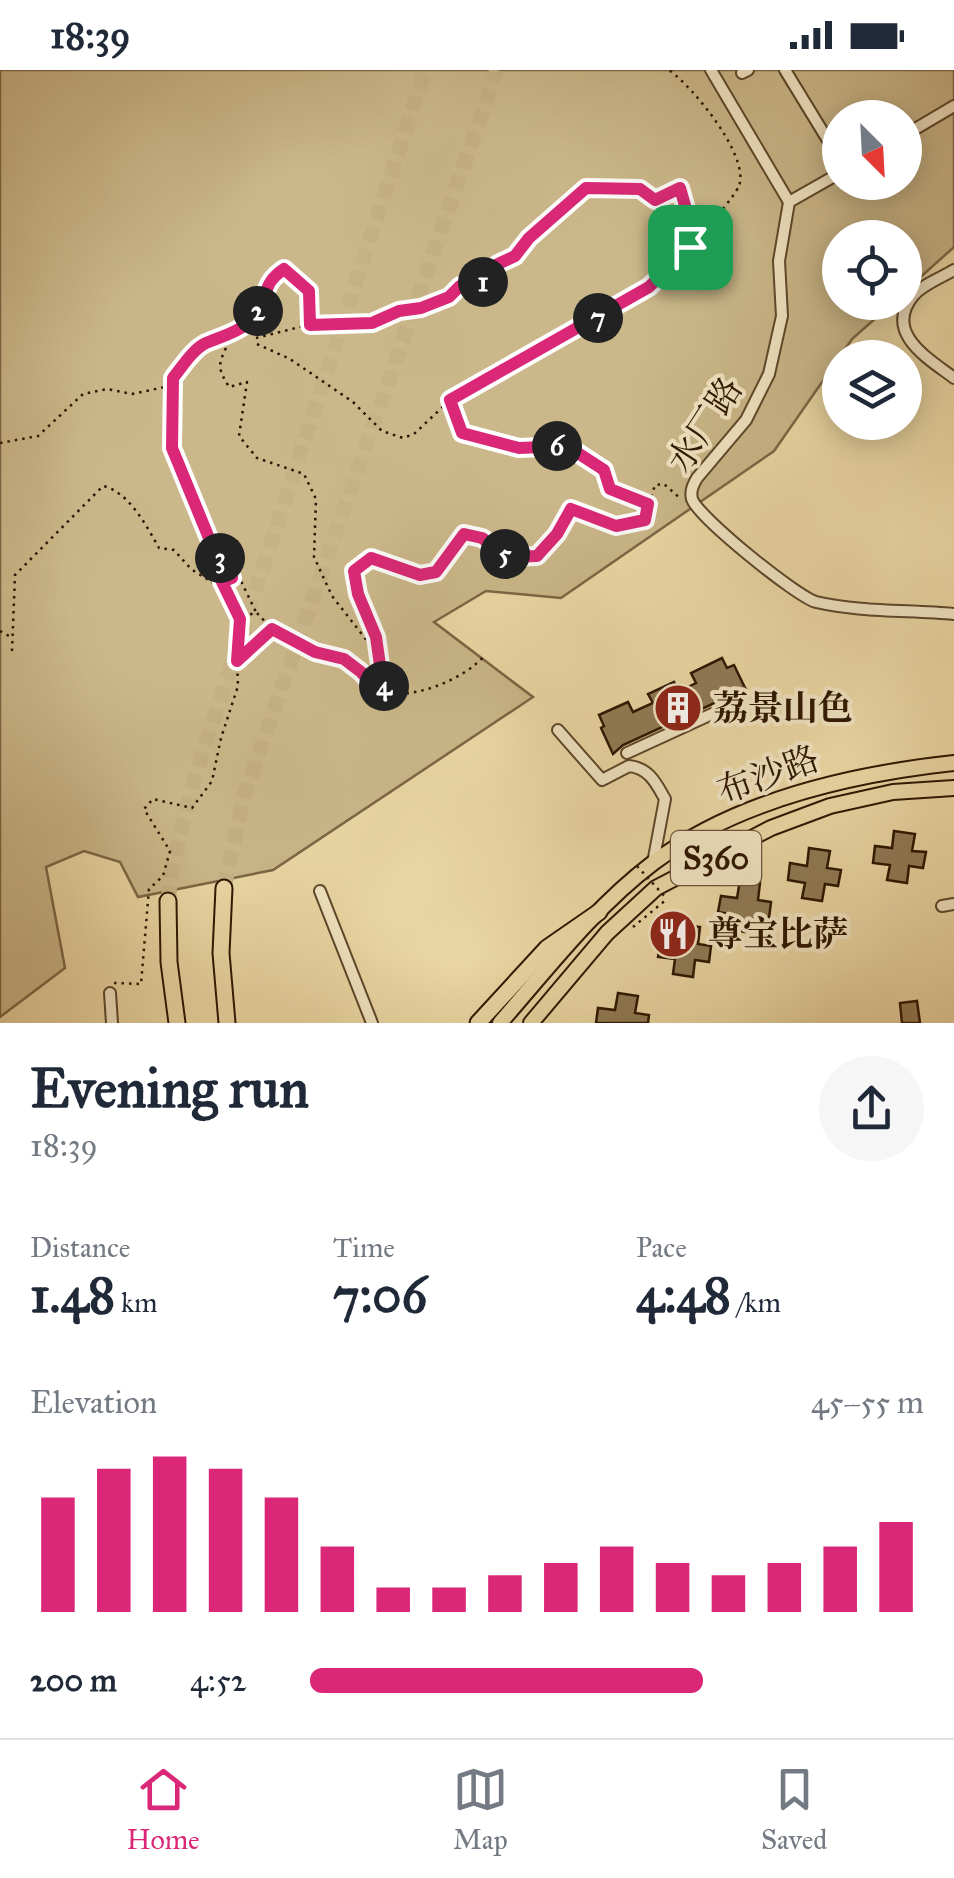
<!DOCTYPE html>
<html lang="en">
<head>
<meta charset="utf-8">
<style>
  :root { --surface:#fff; --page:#f6f6f7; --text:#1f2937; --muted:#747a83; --line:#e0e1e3; --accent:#db2777 }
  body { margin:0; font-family:"IM FELL Great Primer","Noto Serif SC",serif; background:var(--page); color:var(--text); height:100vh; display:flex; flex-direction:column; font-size:38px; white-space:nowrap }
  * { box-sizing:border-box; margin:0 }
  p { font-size:32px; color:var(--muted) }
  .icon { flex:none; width:55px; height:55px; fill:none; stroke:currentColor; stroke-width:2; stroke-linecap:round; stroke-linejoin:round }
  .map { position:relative; height:953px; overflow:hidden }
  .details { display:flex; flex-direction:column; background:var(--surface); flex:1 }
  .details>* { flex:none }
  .needle { width:65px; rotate:156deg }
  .fabs { position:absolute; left:822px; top:30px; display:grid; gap:20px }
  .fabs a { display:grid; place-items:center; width:100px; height:100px; border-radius:50%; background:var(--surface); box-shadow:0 5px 25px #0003; font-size:50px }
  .pin { position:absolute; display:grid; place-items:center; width:85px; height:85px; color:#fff; margin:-42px; border-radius:20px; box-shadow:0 5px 15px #0006 }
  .km { position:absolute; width:50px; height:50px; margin:-25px; border-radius:50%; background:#222; color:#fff; font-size:28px; line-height:50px; text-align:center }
  .round { display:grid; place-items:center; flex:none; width:105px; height:105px; border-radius:52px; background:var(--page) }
  .summary { display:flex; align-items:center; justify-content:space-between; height:170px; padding:0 30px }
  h1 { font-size:55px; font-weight:700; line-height:75px }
  .figures { display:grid; grid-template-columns:repeat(3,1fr); gap:15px; height:170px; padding:10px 30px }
  .figures div { display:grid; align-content:center }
  .figures b { font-size:50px; font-weight:700 }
  .figures small { font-size:28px; font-weight:400 }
  .figures p { font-size:28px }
  .chart { height:280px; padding:20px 30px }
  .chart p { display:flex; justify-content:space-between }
  .chart svg { width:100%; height:180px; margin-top:10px; stroke:var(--accent); stroke-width:6 }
  ul { padding:0 30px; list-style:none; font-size:32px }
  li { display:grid; grid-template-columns:160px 120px 1fr; align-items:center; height:75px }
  li i { height:25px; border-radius:12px; background:var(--accent) }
  .status { display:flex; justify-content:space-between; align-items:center; height:70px; padding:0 50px; background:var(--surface); direction:ltr }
  .status svg { height:28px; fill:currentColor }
  .tab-bar { display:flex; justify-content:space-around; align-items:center; height:140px; border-top:2px solid var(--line); background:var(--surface); font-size:28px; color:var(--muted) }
  .tab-bar a { display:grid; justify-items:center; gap:5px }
  .tab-bar .on { color:var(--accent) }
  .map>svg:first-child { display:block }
  .green { fill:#cbb88a; stroke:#7c6645; stroke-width:2.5; fill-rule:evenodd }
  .building { fill:#907b56; stroke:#2c1500; stroke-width:2.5 }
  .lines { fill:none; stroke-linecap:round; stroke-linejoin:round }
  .highway-tunnel { stroke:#c6b285; stroke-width:15; stroke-dasharray:15 8; stroke-linecap:butt }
  .minor-casing { stroke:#5c462a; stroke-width:14 }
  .major-casing { stroke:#2c1500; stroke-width:18 }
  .highway-casing { stroke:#2c1500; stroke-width:19 }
  .path { stroke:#2c1500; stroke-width:2.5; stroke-dasharray:2.5 5; stroke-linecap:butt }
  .minor { stroke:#f3e6c5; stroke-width:10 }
  .major { stroke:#ecd9a6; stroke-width:14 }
  .highway { stroke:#ecd9a6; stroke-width:15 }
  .path-bridge { stroke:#2c1500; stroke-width:2.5; stroke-dasharray:2.5 5; stroke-linecap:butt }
  .route-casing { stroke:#fff; stroke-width:20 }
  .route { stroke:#db2777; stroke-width:12 }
  .labels { text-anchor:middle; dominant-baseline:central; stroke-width:8; stroke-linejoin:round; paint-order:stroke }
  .shield { fill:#f3e6c5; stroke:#68543b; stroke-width:2.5 }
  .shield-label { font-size:32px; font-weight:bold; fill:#2c1500 }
  .street-label { font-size:35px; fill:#2c1500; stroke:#f3e6c5 }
  .poi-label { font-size:35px; font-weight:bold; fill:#2c1500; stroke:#f3e6c5; text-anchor:start }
</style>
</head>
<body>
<div class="status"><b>18:39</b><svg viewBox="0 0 49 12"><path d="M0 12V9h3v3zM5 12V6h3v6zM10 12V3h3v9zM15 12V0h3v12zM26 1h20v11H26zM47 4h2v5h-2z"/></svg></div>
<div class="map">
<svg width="954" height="953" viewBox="0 0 954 953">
  <rect width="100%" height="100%" fill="#ecd9a6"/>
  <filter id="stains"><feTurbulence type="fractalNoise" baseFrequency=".002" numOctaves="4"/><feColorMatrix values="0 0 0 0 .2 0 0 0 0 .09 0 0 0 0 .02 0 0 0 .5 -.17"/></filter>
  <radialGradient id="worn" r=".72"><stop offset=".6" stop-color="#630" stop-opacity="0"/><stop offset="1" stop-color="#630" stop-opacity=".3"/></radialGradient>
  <!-- green -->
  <path class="green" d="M0 0H954V177L905 221V168H840V232L893 233 852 269 774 381 561 528 486 521 434 552 533 627 273 800 138 827 120 792 84 781 46 797 65 898 0 947ZM840 48H905V112H840Z"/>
  <!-- building -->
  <g class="building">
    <polygon points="722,588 727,598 734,595 747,622 729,630 721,630 623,675 613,684 601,658 604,656 599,645 628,632 633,642 653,633 648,624 674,612 678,622 696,613 691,603"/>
    <polygon points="894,761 915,764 912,781 926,782 923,798 909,796 907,813 887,810 890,795 873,793 875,776 892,778"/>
    <polygon points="809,778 830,781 827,798 841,800 838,816 825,814 822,831 802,828 805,813 788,810 790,793 807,796"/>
    <polygon points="740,810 760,813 758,830 771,832 769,848 755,846 752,863 733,860 735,845 718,842 721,826 737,828"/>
    <polygon points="680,854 700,857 698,874 711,876 709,892 695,890 693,907 673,904 675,889 658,887 661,870 677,872"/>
    <polygon points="618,923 638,926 635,943 649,945 648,953 596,953 598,938 615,940"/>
    <polygon points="917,931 920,953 902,953 900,933"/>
  </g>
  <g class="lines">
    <!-- highway-tunnel -->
    <g class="highway-tunnel">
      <polyline points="224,818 244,726 497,0"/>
      <polyline points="168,831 172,798 194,710 425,0"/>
    </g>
    <!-- minor casing -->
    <g class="minor-casing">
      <g id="minor">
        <polyline points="711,0 789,132"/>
        <polyline points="785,0 840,90"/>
        <polyline points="742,3 748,0"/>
        <polyline points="905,65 954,36"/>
        <path d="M789 132 779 191 782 246 769 304 746 350 697 408C693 415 690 421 692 429 698 447 797 527 816 532 859 542 909 540 954 544"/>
        <polyline points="789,132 840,103"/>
        <path d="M954 200C941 208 923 214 913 226 883 263 929 289 954 308"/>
        <path d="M558 660 602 710 629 696C649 698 656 713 665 729L653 793"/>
        <polyline points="627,683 725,638"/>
        <polyline points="320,821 372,953"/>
        <polyline points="942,836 954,834"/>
        <polyline points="110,923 112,953"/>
      </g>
    </g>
    <!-- major casing -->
    <g class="major-casing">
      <g id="major">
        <path d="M500 953C548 898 595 837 653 793 737 730 852 704 954 693"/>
        <polyline points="531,953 607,863 656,818 771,758 830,736 893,722 954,718"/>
      </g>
    </g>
    <!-- highway casing -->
    <g class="highway-casing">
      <g id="highway">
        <polyline points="224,818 221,883 227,953"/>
        <polyline points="168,831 169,892 177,953"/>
        <polyline points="478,953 547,878 599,842"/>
      </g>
    </g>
    <!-- path -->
    <g class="path">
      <polyline points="256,268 308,255"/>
      <polyline points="257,274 290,289 353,332 382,361 403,368 414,364 450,330 649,217 689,178"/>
      <path d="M226 278C217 296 219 300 229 317L247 312 239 366 257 388 304 404 316 429 314 487 332 526 368 572 376 619 344 589 315 582 281 564 272 559 256 542"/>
      <polyline points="173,308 171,379 211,473 231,508"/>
      <path d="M0 373 38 366 83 324 107 319 132 324 165 317 203 274 222 269 243 256 259 239 272 208 284 199 309 221 310 255 372 253 399 241 421 239 449 227 460 216H475L487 209 498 194 515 186 529 168 587 118 640 119 655 130 680 118 688 146 690 177C700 168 734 127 739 116 750 86 693 17 669 0"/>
      <polyline points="649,434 655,415 664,414 681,429"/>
      <polygon points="238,505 256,542 240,549 223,512"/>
      <polyline points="240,549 237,591 271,560"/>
      <polyline points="0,561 11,567"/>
      <path d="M12 581 15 505 103 416C129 422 146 455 159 478L174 480 191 499 218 516 223 512"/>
      <path d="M377 620C408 633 464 610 485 585"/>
      <polyline points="384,623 376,567 358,524 354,501 371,488 420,505 436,502 464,464 482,468 509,487 537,486 557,465 571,439 616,456 645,450 649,435 609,419 604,400 567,376 519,378 461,363 450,330"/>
      <polyline points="633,857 667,829"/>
      <polyline points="114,913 141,914 149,819 163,806 170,781 144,739 153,729 192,738 212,711 221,668 238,616 237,591"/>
    </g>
    <!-- minor -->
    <use href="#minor" class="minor"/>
    <!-- major -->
    <use href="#major" class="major"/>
    <!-- highway -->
    <use href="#highway" class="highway"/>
    <!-- path-bridge -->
    <polyline class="path-bridge" points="637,796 667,829"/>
  </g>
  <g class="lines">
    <!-- route casing -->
    <g class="route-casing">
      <path id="route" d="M586 118 640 119 655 130 680 118 688 146 690 177 649 217 450 330 462 363 519 378 567 376 604 400 610 419 648 434 645 450 616 456 571 439 557 464 537 486 509 487 482 468 464 464 436 502 420 505 371 488 354 501 358 524 376 567 384 623 376 619 361 602 344 589 315 582 272 559 237 591 240 549 222 512 232 508 211 473 172 378 173 308C182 297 193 279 206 273 225 265 248 260 259 239 269 220 264 213 284 199L309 221 310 255 372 253 399 241 421 238 449 227 460 216H476L487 209 498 194 515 186 529 168Z"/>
    </g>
    <!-- route -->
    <use href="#route" class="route"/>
  </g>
  <!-- icons -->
  <defs>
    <g id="building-disc" transform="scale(2.5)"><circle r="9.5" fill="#8f2418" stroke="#f3e6c5"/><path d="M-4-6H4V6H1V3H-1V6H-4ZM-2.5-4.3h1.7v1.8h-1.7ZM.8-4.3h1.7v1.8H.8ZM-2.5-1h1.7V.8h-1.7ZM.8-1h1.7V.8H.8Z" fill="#fff"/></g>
    <g id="restaurant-disc" transform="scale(2.5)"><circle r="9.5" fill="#8f2418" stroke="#f3e6c5"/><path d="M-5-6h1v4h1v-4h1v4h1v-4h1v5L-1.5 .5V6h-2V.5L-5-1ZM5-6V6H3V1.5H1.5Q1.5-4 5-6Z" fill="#fff"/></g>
  </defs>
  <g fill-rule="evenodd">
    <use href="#building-disc" x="678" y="638"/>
    <use href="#restaurant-disc" x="673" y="864"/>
  </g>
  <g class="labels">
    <!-- shield labels -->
    <rect class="shield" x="671" y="761" width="90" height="54" rx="8"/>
    <g class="shield-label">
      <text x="716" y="788">S360</text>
    </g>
    <!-- street labels -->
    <g class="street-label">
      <text transform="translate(705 355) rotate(-57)">水厂路</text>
      <text transform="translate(768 705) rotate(-20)">布沙路</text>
    </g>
    <!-- poi labels -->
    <g class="poi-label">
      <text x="713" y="638">荔景山色</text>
      <text x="708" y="864">尊宝比萨</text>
    </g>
  </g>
  <rect width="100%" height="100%" filter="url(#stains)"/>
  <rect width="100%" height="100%" fill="url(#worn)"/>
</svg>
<div class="fabs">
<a><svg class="needle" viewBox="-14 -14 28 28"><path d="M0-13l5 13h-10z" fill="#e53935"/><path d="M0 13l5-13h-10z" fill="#747a83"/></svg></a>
<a><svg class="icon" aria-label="locate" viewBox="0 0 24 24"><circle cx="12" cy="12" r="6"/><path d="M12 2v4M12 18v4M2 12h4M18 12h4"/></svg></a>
<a><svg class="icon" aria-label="layers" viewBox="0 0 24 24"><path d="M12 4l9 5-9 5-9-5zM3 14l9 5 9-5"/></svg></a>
</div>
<div class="pin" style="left:690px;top:177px;background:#1e9e55"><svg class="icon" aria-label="arrive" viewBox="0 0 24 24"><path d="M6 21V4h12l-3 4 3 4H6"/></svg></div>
<b class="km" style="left:483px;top:212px">1</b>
<b class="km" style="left:258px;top:241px">2</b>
<b class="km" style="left:220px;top:488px">3</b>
<b class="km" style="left:384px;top:616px">4</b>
<b class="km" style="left:505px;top:484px">5</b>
<b class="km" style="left:557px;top:376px">6</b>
<b class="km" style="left:598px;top:248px">7</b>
</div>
<section class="details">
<div class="summary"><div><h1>Evening run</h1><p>18:39</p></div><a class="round"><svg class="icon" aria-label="share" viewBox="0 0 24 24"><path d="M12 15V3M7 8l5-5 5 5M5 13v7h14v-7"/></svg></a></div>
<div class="figures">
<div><p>Distance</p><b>1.48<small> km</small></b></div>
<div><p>Time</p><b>7:06</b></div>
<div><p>Pace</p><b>4:48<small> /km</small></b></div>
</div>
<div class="chart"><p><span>Elevation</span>45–55 m</p>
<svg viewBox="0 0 160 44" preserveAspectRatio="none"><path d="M5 44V16M15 44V9M25 44V6M35 44V9M45 44V16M55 44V28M65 44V38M75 44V38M85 44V35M95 44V32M105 44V28M115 44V32M125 44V35M135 44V32M145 44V28M155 44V22"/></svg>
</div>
<ul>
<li><b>200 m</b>4:52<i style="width:64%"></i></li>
</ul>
</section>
<nav class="tab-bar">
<a class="on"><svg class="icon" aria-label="home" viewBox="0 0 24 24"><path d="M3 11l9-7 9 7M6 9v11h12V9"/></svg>Home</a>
<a><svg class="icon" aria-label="map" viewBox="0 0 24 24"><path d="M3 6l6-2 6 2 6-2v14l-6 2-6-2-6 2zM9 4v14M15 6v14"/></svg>Map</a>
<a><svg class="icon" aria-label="saved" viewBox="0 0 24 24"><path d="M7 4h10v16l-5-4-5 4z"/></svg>Saved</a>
</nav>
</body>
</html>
